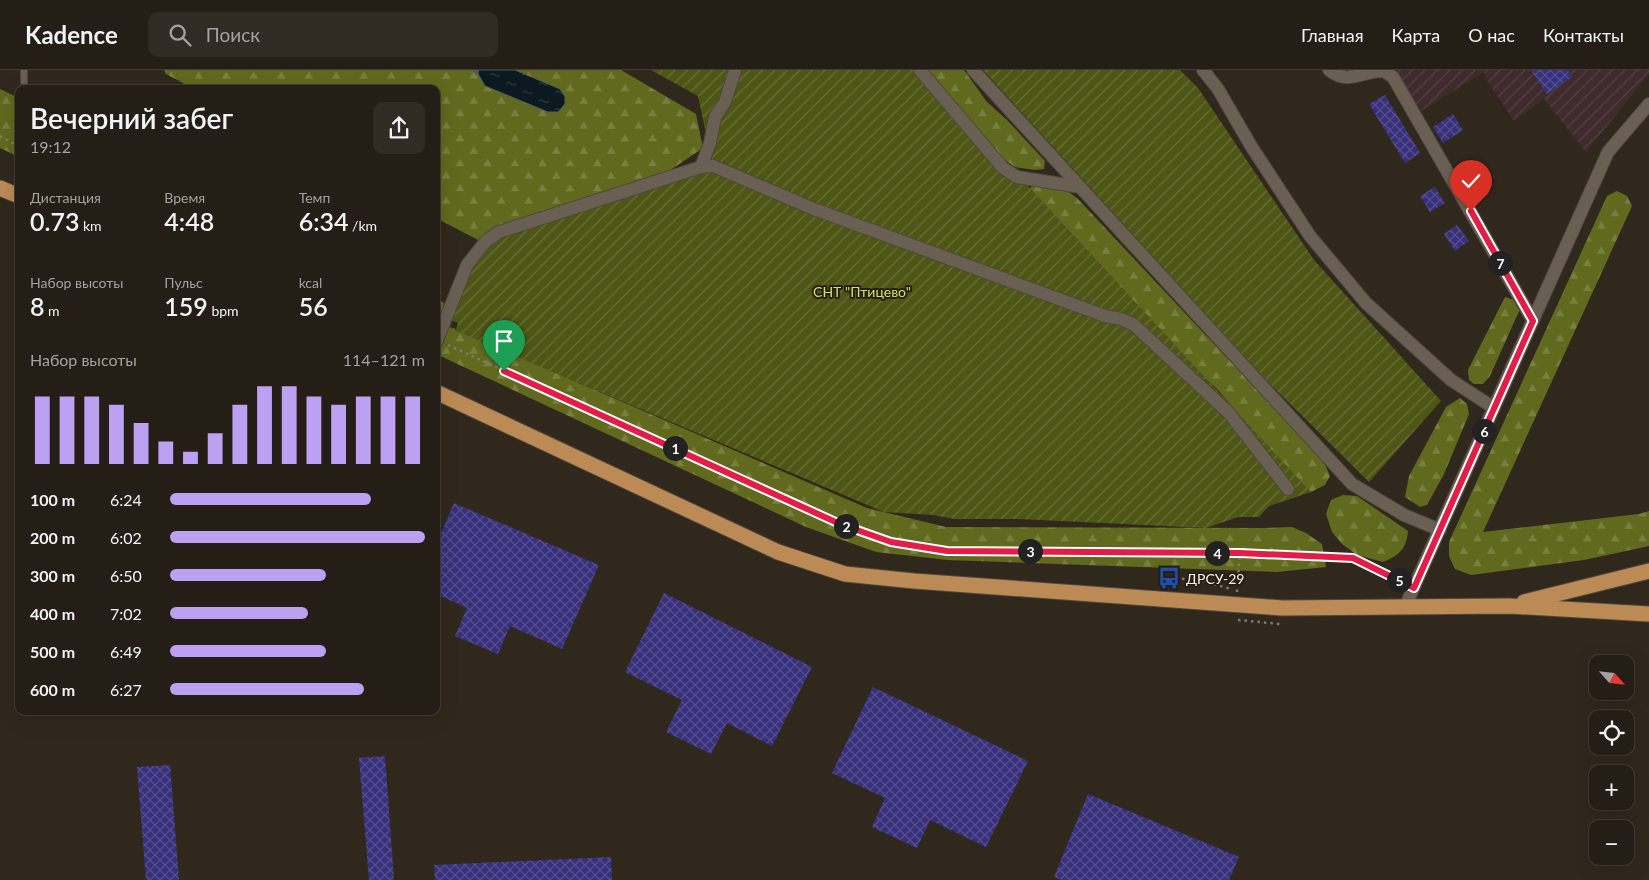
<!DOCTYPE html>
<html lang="ru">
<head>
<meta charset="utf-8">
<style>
  :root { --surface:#251e16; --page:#312b23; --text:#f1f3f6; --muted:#a3a2a1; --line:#423c35; --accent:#bca0f2 }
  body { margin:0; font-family:Lato,sans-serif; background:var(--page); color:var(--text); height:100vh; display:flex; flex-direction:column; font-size:19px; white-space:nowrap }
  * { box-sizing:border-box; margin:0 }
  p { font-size:16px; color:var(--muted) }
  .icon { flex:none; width:28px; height:28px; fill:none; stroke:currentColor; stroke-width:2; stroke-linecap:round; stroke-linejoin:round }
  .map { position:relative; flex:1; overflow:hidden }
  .side { position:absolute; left:15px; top:15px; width:425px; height:630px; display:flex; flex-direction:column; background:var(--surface); border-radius:10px; box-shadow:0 5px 20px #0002,0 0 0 1px var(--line) }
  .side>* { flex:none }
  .needle { width:32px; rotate:117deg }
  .buttons { position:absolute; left:1589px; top:585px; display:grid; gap:10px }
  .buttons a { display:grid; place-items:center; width:45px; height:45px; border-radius:10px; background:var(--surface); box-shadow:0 5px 20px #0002,0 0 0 1px var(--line); font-size:25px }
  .pin { position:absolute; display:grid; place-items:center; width:42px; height:42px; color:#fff; margin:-51px -21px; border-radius:50% 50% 50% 0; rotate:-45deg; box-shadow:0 0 5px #0007 }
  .pin .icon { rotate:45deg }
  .km { position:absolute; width:25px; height:25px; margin:-12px; border-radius:50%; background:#222; color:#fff; font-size:14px; line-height:25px; text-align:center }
  .round { display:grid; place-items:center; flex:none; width:52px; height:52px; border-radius:10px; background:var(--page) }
  .summary { display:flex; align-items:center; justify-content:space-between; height:85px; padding:0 15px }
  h1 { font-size:28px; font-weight:600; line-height:38px }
  .stats { display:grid; grid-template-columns:repeat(3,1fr); gap:8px; height:85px; padding:5px 15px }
  .stats div { display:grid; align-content:center }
  .stats b { font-size:25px; font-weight:600 }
  .stats small { font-size:14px; font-weight:400 }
  .stats p { font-size:14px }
  .chart { height:140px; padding:10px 15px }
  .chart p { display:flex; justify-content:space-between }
  .chart svg { width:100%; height:90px; margin-top:5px; stroke:var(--accent); stroke-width:6 }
  ul { padding:0 15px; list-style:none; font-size:16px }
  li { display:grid; grid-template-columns:80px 60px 1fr; align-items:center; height:38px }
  li i { height:12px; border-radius:6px; background:var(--accent) }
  header { display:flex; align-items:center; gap:30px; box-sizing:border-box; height:70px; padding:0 25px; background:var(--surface); border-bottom:1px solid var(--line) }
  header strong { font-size:24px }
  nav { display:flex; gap:28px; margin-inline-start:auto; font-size:18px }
  .search { width:350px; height:45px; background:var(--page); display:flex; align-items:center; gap:12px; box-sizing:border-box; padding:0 18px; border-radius:10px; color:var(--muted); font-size:19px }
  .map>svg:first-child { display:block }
  .industrial { fill:url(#industrial-furrows) }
  .forest { fill:url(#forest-firs) }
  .garden { fill:url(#garden-furrows) }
  .water { fill:url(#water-ripples); stroke:#525b5e }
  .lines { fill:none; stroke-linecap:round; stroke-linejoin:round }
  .stream { stroke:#525b5e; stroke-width:4 }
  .building { fill:url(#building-cross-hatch) }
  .lane-casing { stroke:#4e473e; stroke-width:8 }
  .street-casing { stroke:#4e473e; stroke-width:14 }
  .primary-casing { stroke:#4e473e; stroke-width:17 }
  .path { stroke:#80796f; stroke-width:2.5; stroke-dasharray:2.5 4; stroke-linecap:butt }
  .lane { stroke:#695f53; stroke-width:6 }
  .street { stroke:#695f53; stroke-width:12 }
  .primary { stroke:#bc8a55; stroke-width:15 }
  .route-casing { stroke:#fff; stroke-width:10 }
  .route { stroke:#e11d48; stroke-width:6 }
  .labels { text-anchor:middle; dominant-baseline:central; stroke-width:4; stroke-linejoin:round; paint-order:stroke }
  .park-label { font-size:14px; fill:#d2e364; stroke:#271f14 }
  .poi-label { font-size:14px; fill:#f7f2eb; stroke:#271f14; text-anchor:start }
</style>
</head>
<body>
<header>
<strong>Kadence</strong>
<div class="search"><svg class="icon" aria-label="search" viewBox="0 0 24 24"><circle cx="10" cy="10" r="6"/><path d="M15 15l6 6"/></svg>Поиск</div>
<nav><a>Главная</a><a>Карта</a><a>О нас</a><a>Контакты</a></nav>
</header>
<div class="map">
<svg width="1649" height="810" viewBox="0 0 1649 810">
  <defs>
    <pattern id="industrial-furrows" width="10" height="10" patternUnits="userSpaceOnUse" patternTransform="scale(1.25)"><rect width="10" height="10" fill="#3f2b2e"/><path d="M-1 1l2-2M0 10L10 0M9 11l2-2" fill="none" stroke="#524042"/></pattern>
    <pattern id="forest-firs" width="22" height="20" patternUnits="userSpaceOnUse" patternTransform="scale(1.25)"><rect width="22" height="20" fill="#60691e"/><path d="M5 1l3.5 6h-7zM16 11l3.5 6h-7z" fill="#787f3f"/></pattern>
    <pattern id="garden-furrows" width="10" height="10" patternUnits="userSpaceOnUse" patternTransform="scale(1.25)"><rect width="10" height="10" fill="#4e5615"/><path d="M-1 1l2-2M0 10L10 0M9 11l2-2" fill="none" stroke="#686f37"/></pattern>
    <pattern id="water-ripples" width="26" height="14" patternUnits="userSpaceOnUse" patternTransform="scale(1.25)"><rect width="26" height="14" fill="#0b1a21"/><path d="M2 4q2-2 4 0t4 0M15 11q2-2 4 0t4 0" fill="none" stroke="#2f3c41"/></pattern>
    <pattern id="building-cross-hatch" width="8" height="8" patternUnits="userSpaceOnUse" patternTransform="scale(1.25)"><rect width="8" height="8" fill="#37307b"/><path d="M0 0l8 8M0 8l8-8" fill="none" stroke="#554e8e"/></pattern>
  </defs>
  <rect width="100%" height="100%" fill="#31281d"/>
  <!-- industrial -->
  <polygon class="industrial" points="1393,0 1649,0 1649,4 1586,82 1544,29 1514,51 1487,10 1484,2 1421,41"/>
  <!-- forest -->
  <g class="forest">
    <polygon points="164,0 479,0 477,2 548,42 558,42 565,34 560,19 515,0 621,0 696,44 703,78 644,118 480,171 436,148 436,19 194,19 166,4"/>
    <polygon points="928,0 964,0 987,32 1007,50 1045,91 1044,99 1035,100 1015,97 999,86"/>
    <polygon points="0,19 19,28 19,87 0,78"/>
    <polygon points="1034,114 1063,118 1077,128 1323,390 1330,406 1325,415 1311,422 1298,418 1219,321 1119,226 1026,123"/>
    <polygon points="1617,121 1627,126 1632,136 1483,462 1639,444 1649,441 1649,476 1584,490 1471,505 1455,499 1449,486 1449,472 1607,126"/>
    <polygon points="1505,227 1514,230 1520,239 1490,306 1483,314 1474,314 1469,310 1468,300"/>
    <polygon points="436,229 443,232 450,257 867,438 946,457 1262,458 1292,457 1306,463 1322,474 1326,497 1277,502 948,490 876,482 806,457 436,284"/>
    <polygon points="1460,328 1467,334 1469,344 1444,404 1427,435 1420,437 1405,427 1409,406 1446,337"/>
    <path d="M1343 425 1357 426 1408 461C1406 480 1399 485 1383 492L1357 485 1342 474 1332 462 1326 444 1331 430Z"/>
  </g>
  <!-- garden -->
  <g class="garden">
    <polygon points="651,0 921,0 1311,422 1269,436 1259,447 1238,447 1206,458 1019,449 954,449 933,445 884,442 442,255 456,259 458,253 451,250 471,195 489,173 701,97 713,96 698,26"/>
    <polygon points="983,0 1180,0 1198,18 1314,190 1441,331 1369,412 1260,304"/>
  </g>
  <!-- water -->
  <polygon class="water" points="479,0 515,0 560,19 565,27 565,34 558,42 548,42 485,16 477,2"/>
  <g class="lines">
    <!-- stream -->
    <polyline class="stream" points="474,0 477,2"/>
  </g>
  <!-- building -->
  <g class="building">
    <polygon points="1531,0 1568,0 1572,7 1547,24"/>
    <polygon points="1385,25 1420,83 1405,93 1369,34"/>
    <polygon points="1453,44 1463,60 1443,73 1433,57"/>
    <polygon points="1435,117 1445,133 1430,142 1420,126"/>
    <polygon points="1457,155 1469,171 1455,181 1444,164"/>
    <polygon points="454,433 599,495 562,579 510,556 498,584 455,566 467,538 436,524 436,475"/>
    <polygon points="664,523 812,597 772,676 727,653 711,684 666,662 682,630 625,602"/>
    <polygon points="873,617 1028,691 986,777 930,750 917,778 872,757 885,728 832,703"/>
    <polygon points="385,686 394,810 369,810 359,688"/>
    <polygon points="170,695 179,810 146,810 137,697"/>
    <polygon points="1088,724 1239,787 1229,810 1062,810 1054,807"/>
    <polygon points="611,787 612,810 435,810 434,795"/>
  </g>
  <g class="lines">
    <!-- lane casing -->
    <g class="lane-casing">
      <polyline id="lane" points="24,12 24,0"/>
    </g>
    <!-- street casing -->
    <g class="street-casing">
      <g id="street">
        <polyline points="920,0 1003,98 1017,107 1080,117"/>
        <polyline points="973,0 1352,414 1404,445 1440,460"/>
        <polyline points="1203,0 1218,19 1251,76 1310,166 1366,233 1451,310 1494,338"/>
        <path d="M1329 0C1348 16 1364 0 1383 1 1386 2 1390 5 1393 7L1533 251"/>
        <polyline points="701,97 710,73 715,47 725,32 735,0"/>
        <polyline points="436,273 467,195 486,171 499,162 701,97 713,96 814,139 1105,246 1121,249 1133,254 1229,343 1288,419"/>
        <polyline points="1405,537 1608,82 1649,34"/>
      </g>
    </g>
    <!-- primary casing -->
    <g class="primary-casing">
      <g id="primary">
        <polyline points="0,118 19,126"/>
        <polyline points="436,322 778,482 845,504 914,511 1282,538 1509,536 1649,544"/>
        <polyline points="1524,532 1649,501"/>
      </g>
    </g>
    <!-- path -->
    <g class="path">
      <polyline points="0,66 19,77"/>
      <polyline points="448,275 840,454 891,472 947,481 1240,483 1353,488 1404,512"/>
      <polyline points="1169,508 1199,510 1231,519"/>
      <polyline points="1237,522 1240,483"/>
      <polyline points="1238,550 1280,554"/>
    </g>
    <!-- lane -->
    <use href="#lane" class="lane"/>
    <!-- street -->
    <use href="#street" class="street"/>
    <!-- primary -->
    <use href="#primary" class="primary"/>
  </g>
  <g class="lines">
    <!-- route casing -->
    <g class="route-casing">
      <polyline id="route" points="504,301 840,454 891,472 947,481 1240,483 1353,488 1414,518 1533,251 1471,141"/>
    </g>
    <!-- route -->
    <use href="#route" class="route"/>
  </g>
  <!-- icons -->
  <defs>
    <g id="bus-bare" transform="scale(1.725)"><path d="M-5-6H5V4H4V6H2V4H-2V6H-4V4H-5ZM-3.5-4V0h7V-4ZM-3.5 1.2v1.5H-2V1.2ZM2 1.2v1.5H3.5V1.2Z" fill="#1a4fb4" stroke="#271f14" stroke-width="2.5" paint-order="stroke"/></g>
  </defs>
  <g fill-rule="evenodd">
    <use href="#bus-bare" x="1169" y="508"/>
  </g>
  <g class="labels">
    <!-- park labels -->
    <g class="park-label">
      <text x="862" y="221">СНТ "Птицево"</text>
    </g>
    <!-- poi labels -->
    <g class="poi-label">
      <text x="1186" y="508">ДРСУ-29</text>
    </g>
  </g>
</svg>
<div class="buttons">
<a><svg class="needle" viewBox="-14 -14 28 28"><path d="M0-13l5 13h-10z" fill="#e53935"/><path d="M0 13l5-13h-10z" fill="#a3a2a1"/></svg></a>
<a><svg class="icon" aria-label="locate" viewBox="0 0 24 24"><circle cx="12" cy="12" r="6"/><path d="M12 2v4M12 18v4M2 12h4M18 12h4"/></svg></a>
<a>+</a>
<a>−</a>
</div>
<div class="pin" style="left:504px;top:301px;background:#1e9e55"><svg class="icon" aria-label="arrive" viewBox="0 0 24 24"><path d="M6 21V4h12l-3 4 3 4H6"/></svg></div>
<div class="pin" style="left:1471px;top:141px;background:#d93025"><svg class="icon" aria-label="check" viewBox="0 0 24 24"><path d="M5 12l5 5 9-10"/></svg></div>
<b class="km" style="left:675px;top:378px">1</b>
<b class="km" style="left:846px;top:456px">2</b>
<b class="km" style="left:1030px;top:481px">3</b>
<b class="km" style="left:1217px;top:483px">4</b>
<b class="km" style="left:1399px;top:510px">5</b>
<b class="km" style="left:1484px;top:361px">6</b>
<b class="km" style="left:1500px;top:193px">7</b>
<section class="side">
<div class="summary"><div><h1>Вечерний забег</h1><p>19:12</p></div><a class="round"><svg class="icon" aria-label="share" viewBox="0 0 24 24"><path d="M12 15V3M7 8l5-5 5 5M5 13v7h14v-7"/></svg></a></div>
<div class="stats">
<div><p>Дистанция</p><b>0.73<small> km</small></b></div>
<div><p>Время</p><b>4:48</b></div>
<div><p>Темп</p><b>6:34<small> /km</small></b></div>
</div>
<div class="stats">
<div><p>Набор высоты</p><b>8<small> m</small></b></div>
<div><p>Пульс</p><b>159<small> bpm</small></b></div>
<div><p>kcal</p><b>56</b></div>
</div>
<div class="chart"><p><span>Набор высоты</span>114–121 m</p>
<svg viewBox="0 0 160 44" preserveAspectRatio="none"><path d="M5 44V11M15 44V11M25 44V11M35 44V15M45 44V24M55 44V33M65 44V38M75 44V29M85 44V15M95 44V6M105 44V6M115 44V11M125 44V15M135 44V11M145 44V11M155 44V11"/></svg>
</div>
<ul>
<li><b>100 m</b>6:24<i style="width:79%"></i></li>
<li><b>200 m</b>6:02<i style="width:100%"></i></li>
<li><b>300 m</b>6:50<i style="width:61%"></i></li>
<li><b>400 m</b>7:02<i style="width:54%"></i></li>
<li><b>500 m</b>6:49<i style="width:61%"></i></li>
<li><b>600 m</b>6:27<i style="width:76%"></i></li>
</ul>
</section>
</div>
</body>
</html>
